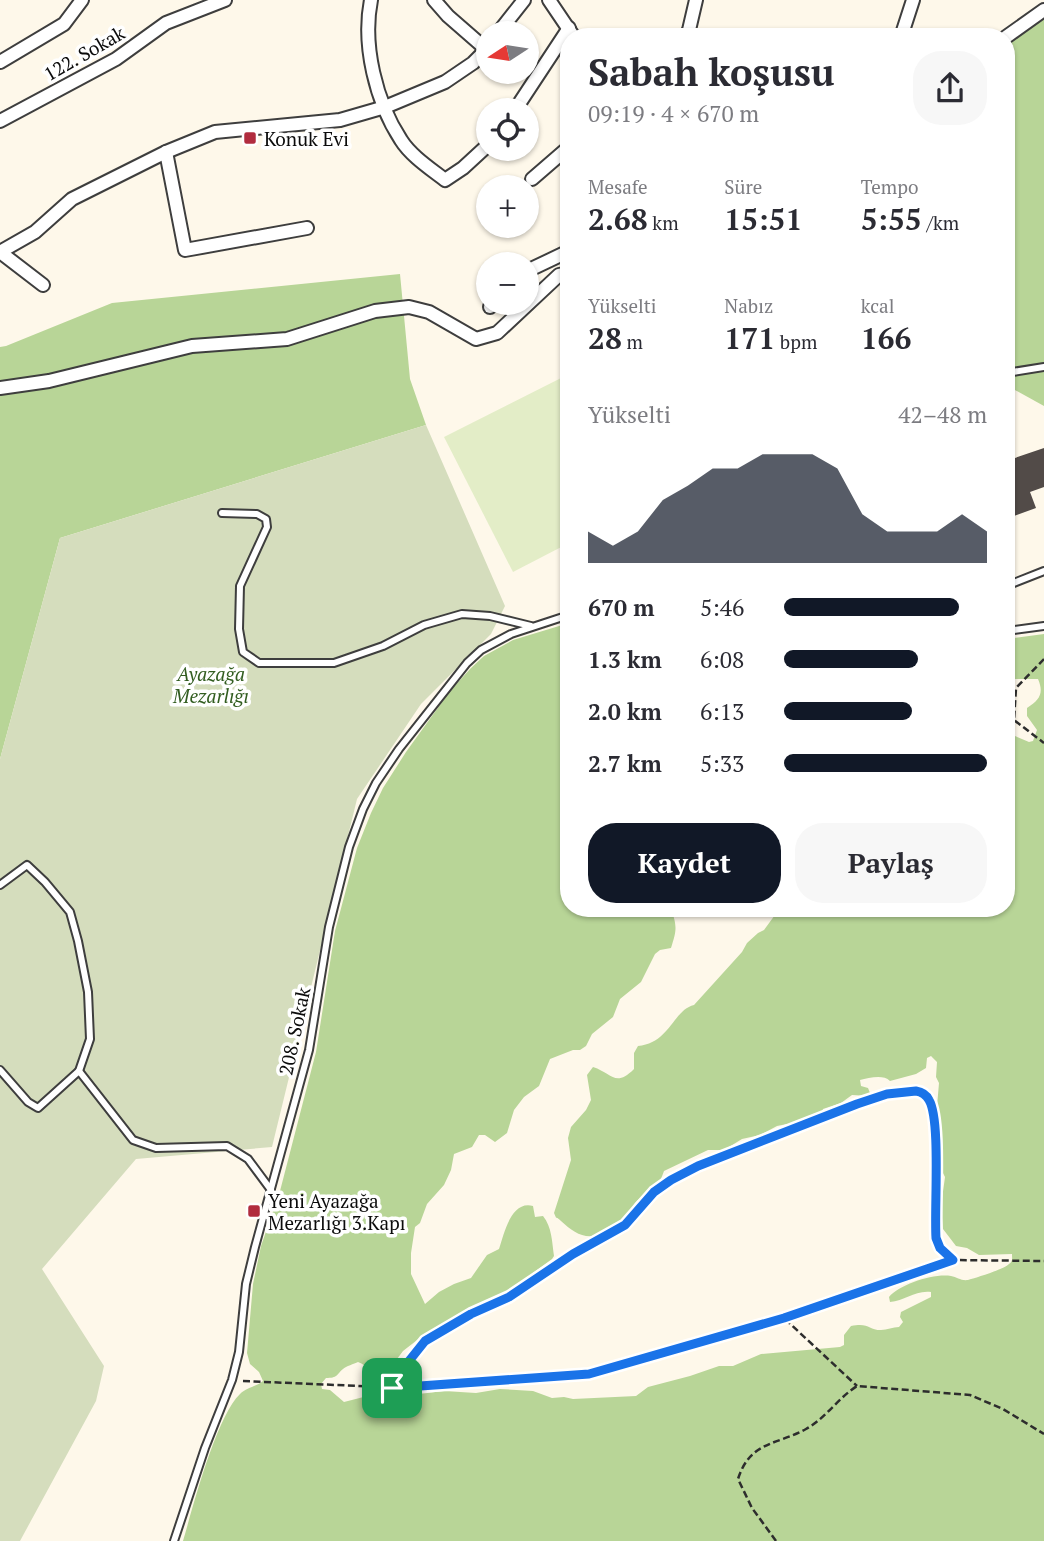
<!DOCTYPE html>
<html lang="tr">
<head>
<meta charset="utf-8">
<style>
  :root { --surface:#fff; --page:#f7f7f7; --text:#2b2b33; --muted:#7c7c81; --accent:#111827 }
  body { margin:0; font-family:"PT Serif",serif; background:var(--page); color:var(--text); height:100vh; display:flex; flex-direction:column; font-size:26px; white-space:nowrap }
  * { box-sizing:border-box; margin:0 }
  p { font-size:23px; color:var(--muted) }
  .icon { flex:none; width:38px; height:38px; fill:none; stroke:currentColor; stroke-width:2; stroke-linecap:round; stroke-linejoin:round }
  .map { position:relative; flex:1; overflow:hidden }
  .drawer { position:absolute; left:560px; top:28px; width:455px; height:889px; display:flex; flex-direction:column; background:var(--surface); border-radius:28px; box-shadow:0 2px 5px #0004 }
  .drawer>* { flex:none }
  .needle { width:46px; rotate:258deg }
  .buttons { position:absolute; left:476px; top:21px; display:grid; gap:14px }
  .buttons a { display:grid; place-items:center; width:63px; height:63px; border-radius:50%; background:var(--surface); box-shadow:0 2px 5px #0004; font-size:35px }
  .pin { position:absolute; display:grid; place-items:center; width:60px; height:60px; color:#fff; margin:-30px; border-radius:14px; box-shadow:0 4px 10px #0006 }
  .round { display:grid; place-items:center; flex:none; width:74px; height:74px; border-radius:28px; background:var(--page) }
  .summary { display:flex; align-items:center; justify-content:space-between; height:119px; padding:0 28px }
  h1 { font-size:38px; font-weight:700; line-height:52px }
  .figures { display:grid; grid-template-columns:repeat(3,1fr); gap:10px; height:119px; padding:7px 28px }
  .figures div { display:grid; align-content:center }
  .figures b { font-size:30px; font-weight:700 }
  .figures small { font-size:19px; font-weight:400 }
  .figures p { font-size:19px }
  .chart { height:196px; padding:14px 28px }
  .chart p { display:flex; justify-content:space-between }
  .chart svg { width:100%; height:126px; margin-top:7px; fill:var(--accent); opacity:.7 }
  .button { display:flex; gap:14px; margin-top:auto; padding:14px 28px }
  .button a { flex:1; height:80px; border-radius:28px; background:var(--accent); color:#fff; font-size:28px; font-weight:700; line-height:80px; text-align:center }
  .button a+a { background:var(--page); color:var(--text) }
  ul { padding:0 28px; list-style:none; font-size:23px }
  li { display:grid; grid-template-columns:112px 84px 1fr; align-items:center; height:52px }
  li i { height:18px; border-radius:9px; background:var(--accent) }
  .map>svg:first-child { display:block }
  .forest { fill:#b8d597 }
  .cemetery { fill:#d5ddbd }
  .pitch { fill:#e3edc7 }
  .building { fill:#524b48 }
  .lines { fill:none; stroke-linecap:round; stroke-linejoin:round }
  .lane-casing { stroke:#3e3e3e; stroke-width:10 }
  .street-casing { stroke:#3e3e3e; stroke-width:16 }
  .path { stroke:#2d2d2d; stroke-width:2.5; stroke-dasharray:7 3.5; stroke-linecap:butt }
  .lane { stroke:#fff; stroke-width:6 }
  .street { stroke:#fff; stroke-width:12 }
  .route-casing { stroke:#fff; stroke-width:14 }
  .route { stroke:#1a73e8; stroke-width:9 }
  .poi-dot { fill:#b12c3e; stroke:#fff; stroke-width:2.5 }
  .labels { text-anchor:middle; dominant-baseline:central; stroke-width:7; stroke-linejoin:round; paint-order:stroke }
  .street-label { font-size:19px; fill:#0b0b0b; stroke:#fff }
  .poi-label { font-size:19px; fill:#0b0b0b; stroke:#fff; text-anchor:start }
  .park-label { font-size:19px; font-style:italic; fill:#325d20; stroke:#fff }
</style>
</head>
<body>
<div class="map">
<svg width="1044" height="1541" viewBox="0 0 1044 1541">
  <rect width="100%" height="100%" fill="#fef8ea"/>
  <!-- forest -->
  <g class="forest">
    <polygon points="1044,19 1044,406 1006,385 1006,45"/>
    <polygon points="400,274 410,379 426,425 60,538 0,759 0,347 6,346 112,303"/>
    <path d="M569 623V908H671C677 927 677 929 671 948L660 950 655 954 641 982 620 999 613 1017 592 1034 586 1046 580 1050H573L550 1059 539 1086 524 1097 514 1110 507 1133 495 1142 485 1135H479L472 1147 454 1154 451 1170 444 1185 427 1204 420 1223 415 1227 411 1253V1274L425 1304 439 1292 454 1284 471 1278 487 1255 499 1249C504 1234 511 1200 533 1206L535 1217 543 1216C552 1227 552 1242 554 1256L552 1259 507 1292 490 1302 468 1310 441 1327 421 1337 403 1351 394 1363 391 1374 381 1380C371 1375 368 1365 358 1362 354 1364 346 1366 343 1369 336 1375 338 1378 326 1378L321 1384 322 1389 330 1390 344 1402 387 1391 419 1394 444 1391 476 1393 500 1389 533 1391 552 1398 564 1397 573 1399 636 1396 648 1387 690 1376 719 1366H733L761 1354 840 1347 844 1345V1335L851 1326C869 1322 868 1330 881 1330 887 1330 893 1327 899 1327L903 1322 900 1317 901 1312 931 1297V1292C915 1290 905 1301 890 1302L889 1297C900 1284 934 1273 951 1276 957 1277 961 1281 968 1280 975 1278 1005 1269 1009 1264 1013 1261 1012 1259 1012 1254L979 1255 967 1248 956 1246 943 1229 941 1206 945 1177 938 1163 941 1134 936 1118 939 1083 936 1077 937 1062 931 1056 927 1058 926 1068 916 1074 890 1081C883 1074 869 1078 860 1080L861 1086 868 1088 870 1093 869 1096 852 1095 841 1103 823 1109 821 1116 805 1125 787 1124 777 1126 760 1135 742 1139 724 1150H708L664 1171C655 1197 648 1188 635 1203 630 1209 631 1217 625 1222 619 1228 611 1228 605 1232 587 1242 574 1233 561 1221 554 1214 558 1222 554 1213L571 1160 568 1138 571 1127 586 1110 591 1100 587 1075 593 1067C612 1073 615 1088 634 1069V1053L638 1046C670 1043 673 1010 694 1005L742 952 747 943 758 933 764 930 780 908H1006V740L1015 736 1029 742 1033 741 1037 730 1027 716V708C1040 700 1044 693 1038 679H1006V639L1044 634V1541H183C193 1507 216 1417 240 1394 247 1387 256 1387 263 1381L259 1372 250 1364 247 1353 253 1284 261 1246 280 1191 316 1052 335 931 357 848 371 813 383 788 406 752 450 691 471 668 484 656 513 640Z"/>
  </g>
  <!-- cemetery -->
  <polygon class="cemetery" points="426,425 505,606 491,634 421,704 357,799 272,1147 136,1159 42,1269 104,1366 96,1401 20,1541 0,1541 0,759 60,538"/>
  <!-- pitch -->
  <polygon class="pitch" points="569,374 569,543 513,572 444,437"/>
  <!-- building -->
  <polygon class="building" points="1044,448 1044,487 1030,492 1036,508 1006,519 1006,461"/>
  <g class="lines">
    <!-- lane casing -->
    <g class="lane-casing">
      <g id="lane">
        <polyline points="1006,373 1044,367"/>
        <polyline points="222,513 257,514 266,519 267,527 240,586 239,629 243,652 259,663 334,663 383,646 424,625 462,614 490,616 531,626"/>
        <polyline points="1006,586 1044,571"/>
        <polyline points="1006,631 1044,626"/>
        <polyline points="0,885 27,865 45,882 70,912 78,941 88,992 90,1039 79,1071"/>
        <polyline points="0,1070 28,1102 38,1108 79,1071 133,1140 156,1148 227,1146 248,1159 271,1190"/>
        <polyline points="174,1541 205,1448 232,1380 239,1352 246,1284 255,1247 309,1050 329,927 349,847 363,809 376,783 399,749 467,663 481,650 511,634 569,615"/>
      </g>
    </g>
    <!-- street casing -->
    <g class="street-casing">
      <g id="street">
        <path d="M371 0C362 45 376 102 401 140 411 156 431 169 445 180L463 168 488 145"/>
        <polyline points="434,0 448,16 487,50"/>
        <polyline points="549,0 574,37"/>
        <polyline points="498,33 524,0"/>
        <polyline points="685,37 689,30 696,0"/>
        <polyline points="901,37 913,0"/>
        <polyline points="1006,37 1044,10"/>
        <polyline points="0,62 64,24 82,0"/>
        <polyline points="515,110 569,28"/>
        <polyline points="0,121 116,59 166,23 225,0"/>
        <polyline points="166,152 185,250 307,228"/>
        <polyline points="532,179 569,147"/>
        <polyline points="0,252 35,232 72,199 166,152 215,132 340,120 385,107 445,82 473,63 488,48"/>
        <polyline points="0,252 43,285"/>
        <polyline points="527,271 569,251"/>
        <polyline points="490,307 494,303"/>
        <polyline points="0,388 49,381 192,346 287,339 375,311 409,307 429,312 476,339 497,333 559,275 569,273"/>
      </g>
    </g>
    <!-- path -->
    <g class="path">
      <polyline points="1044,659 1016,688 1014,720 1044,743"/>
      <polyline points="785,1319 857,1386"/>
      <polyline points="243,1381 406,1388 589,1374 784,1318 953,1260 1044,1261"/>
      <path d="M392 1386 405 1366 425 1341 471 1314 509 1297 573 1254 625 1225 654 1192 672 1179 698 1166 857 1104 887 1094 921 1092C926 1096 929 1099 931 1105 942 1143 933 1198 936 1238L940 1248 953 1260"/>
      <path d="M776 1541 752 1508 738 1479C750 1441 777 1445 806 1429 826 1418 838 1398 857 1386L970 1395 1003 1409 1044 1434"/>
    </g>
    <!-- lane -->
    <use href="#lane" class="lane"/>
    <!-- street -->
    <use href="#street" class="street"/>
  </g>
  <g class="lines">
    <!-- route casing -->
    <g class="route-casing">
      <path id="route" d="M916 1091C922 1092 926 1094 929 1100 941 1120 934 1209 936 1238L940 1248 953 1260 784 1318 589 1374 392 1388 405 1366 425 1341 471 1314 509 1297 573 1254 625 1225 654 1192 671 1180 698 1166 857 1104 887 1094Z"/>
    </g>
    <!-- route -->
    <use href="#route" class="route"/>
  </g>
  <!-- markers -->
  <g class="poi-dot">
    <rect x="243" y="131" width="14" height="14" rx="3.5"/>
    <rect x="247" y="1204" width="14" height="14" rx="3.5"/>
  </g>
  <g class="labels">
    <!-- street labels -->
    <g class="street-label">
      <text transform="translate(84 53) rotate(-30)">122. Sokak</text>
      <text transform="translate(294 1031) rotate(-78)">208. Sokak</text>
    </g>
    <!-- poi labels -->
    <g class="poi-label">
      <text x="264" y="138">Konuk Evi</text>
      <text x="268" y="1200">Yeni Ayazağa<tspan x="268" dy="22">Mezarlığı 3.Kapı</tspan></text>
    </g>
    <!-- park labels -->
    <g class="park-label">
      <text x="211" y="673">Ayazağa<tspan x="211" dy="22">Mezarlığı</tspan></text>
    </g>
  </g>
</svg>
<div class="buttons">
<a><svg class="needle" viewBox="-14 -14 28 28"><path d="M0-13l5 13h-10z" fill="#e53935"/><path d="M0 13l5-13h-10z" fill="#7c7c81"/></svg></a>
<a><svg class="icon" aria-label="locate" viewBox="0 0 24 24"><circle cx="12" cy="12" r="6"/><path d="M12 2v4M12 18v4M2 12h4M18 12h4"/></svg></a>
<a>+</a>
<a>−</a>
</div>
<div class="pin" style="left:392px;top:1388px;background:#1e9e55"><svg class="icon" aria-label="arrive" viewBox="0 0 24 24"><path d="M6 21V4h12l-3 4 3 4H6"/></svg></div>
<section class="drawer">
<div class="summary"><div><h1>Sabah koşusu</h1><p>09:19 · 4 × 670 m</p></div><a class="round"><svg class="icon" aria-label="share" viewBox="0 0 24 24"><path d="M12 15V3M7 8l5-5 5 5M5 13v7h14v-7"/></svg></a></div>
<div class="figures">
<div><p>Mesafe</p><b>2.68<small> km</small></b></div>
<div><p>Süre</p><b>15:51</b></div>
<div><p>Tempo</p><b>5:55<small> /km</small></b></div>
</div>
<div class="figures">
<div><p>Yükselti</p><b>28<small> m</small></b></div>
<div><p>Nabız</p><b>171<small> bpm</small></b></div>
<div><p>kcal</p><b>166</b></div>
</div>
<div class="chart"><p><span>Yükselti</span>42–48 m</p>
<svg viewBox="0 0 160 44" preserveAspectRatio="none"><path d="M0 44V33L10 38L20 33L30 22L40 17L50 11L60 11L70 6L80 6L90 6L100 11L110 27L120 33L130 33L140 33L150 27L160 33V44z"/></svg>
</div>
<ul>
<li><b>670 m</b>5:46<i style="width:86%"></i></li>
<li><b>1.3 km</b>6:08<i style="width:66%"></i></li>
<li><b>2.0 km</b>6:13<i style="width:63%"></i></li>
<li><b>2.7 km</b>5:33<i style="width:100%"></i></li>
</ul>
<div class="button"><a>Kaydet</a><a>Paylaş</a></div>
</section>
</div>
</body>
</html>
